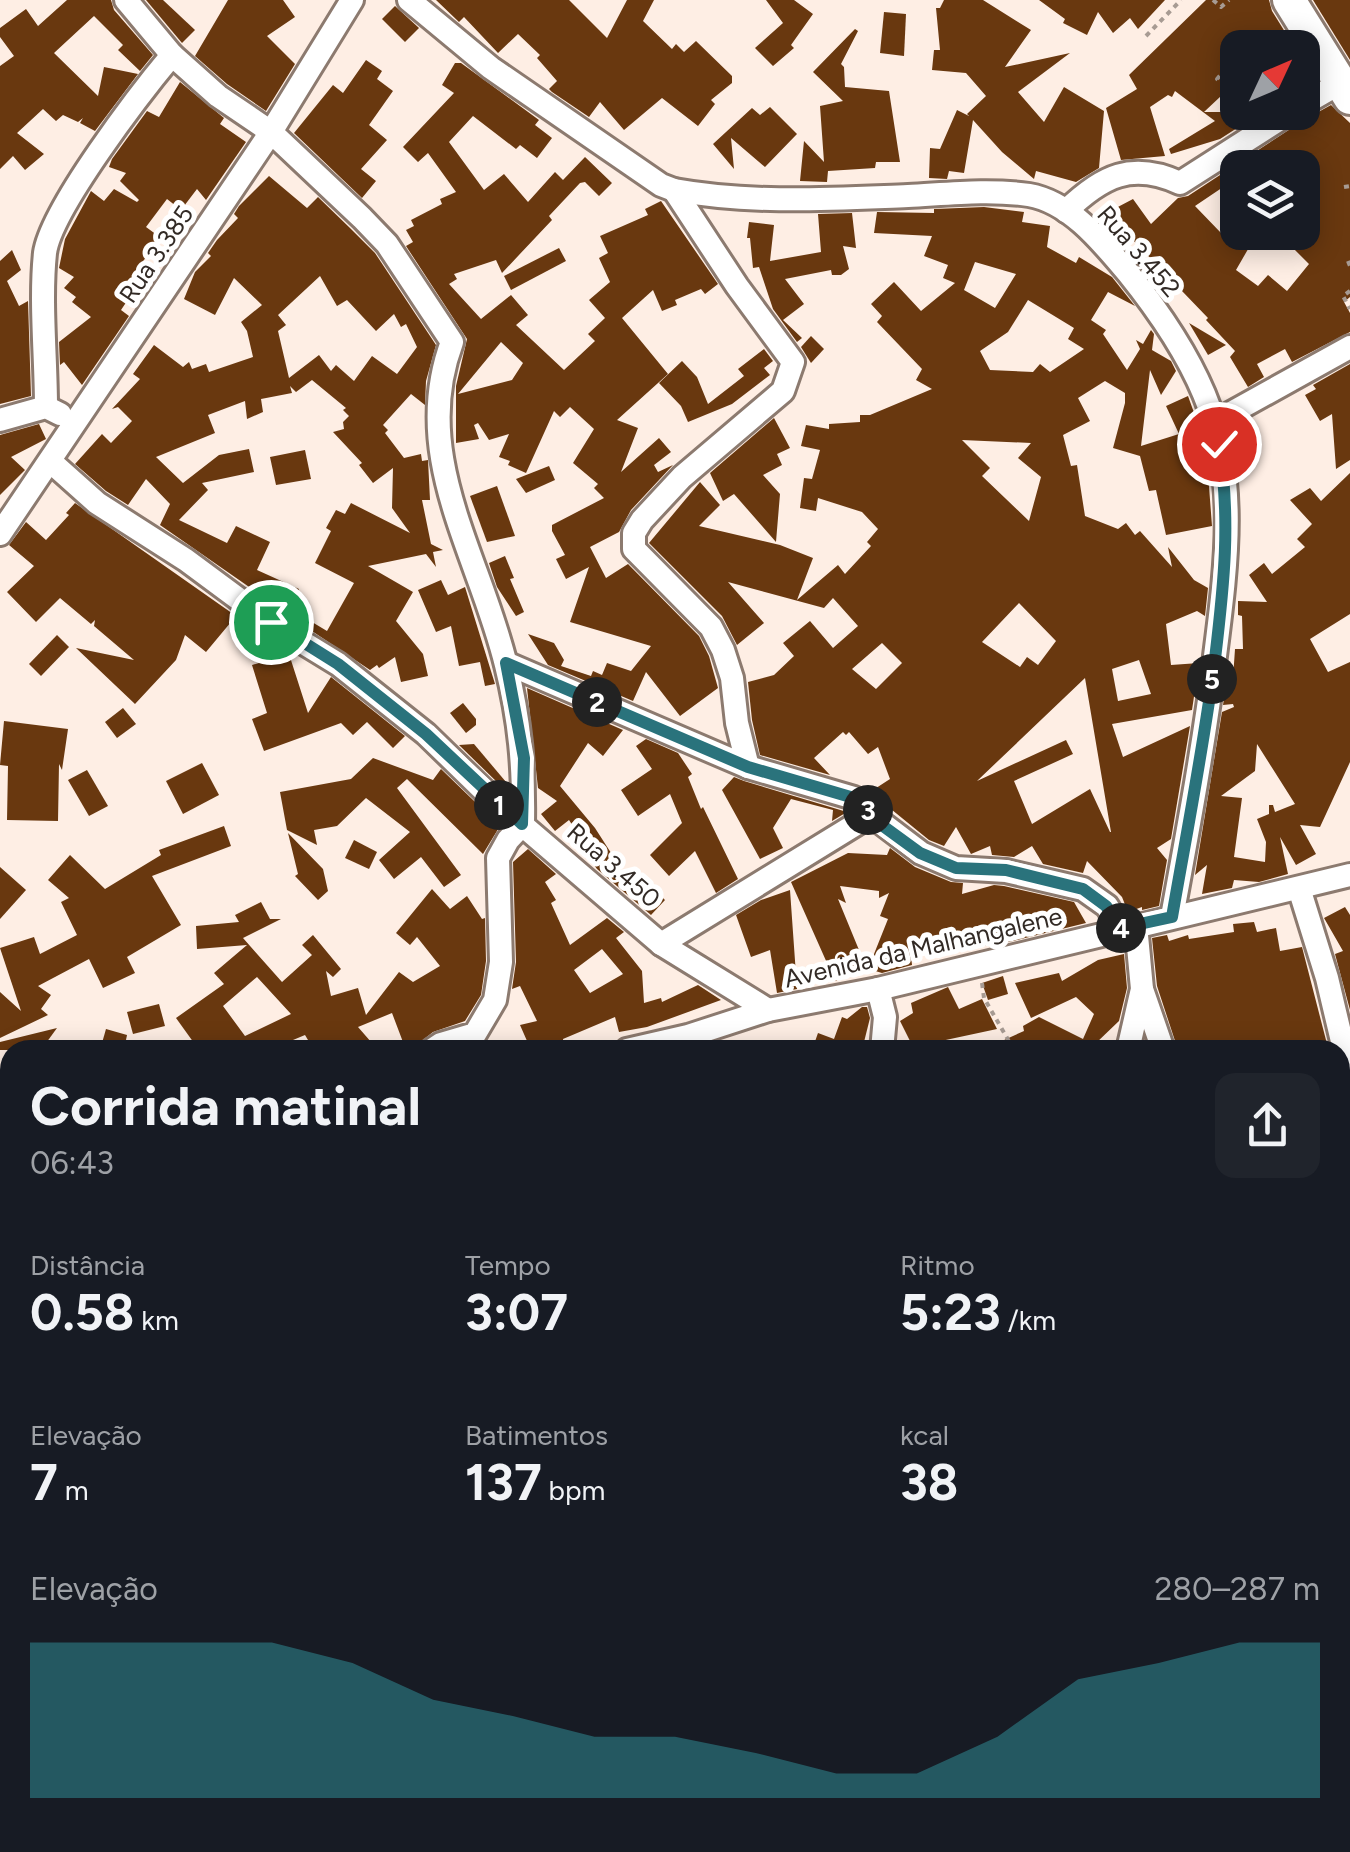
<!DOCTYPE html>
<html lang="pt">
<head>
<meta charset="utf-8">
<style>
  :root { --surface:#171b24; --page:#20242c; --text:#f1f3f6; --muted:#9ea1a6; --accent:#2a737c }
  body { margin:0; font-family:Figtree,sans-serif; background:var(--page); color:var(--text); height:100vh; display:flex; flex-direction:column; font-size:38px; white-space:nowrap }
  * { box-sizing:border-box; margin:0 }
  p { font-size:32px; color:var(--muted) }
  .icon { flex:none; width:55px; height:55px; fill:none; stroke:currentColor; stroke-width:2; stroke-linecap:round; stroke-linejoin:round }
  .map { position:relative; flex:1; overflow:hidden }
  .sheet { position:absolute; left:0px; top:1040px; width:1350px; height:812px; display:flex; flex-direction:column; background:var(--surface); border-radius:30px 30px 0 0; box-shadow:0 5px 25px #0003 }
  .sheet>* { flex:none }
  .needle { width:65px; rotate:46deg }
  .controls { position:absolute; left:1220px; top:30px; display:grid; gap:20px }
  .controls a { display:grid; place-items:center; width:100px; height:100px; border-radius:20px; background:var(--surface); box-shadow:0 5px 25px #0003; font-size:50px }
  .pin { position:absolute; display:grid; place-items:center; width:85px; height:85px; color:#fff; margin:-42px; border:5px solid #fff; border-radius:50%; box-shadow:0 2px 10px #0007 }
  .km { position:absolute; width:50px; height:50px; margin:-25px; border-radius:50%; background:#222; color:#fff; font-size:28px; line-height:50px; text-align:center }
  .round { display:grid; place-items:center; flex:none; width:105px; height:105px; border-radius:20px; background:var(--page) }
  .headline { display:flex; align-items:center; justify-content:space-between; height:170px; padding:0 30px }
  h1 { font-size:55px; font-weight:700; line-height:75px }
  .metrics { display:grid; grid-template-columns:repeat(3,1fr); gap:15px; height:170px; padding:10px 30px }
  .metrics div { display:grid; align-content:center }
  .metrics b { font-size:50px; font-weight:700 }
  .metrics small { font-size:28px; font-weight:400 }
  .metrics p { font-size:28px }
  .chart { height:280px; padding:20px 30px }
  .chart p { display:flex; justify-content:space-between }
  .chart svg { width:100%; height:180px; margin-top:10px; fill:var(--accent); opacity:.7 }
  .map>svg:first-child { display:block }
  .building { fill:#69380f; fill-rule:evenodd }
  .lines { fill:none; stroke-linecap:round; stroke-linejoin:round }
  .street-casing { stroke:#8c7a6f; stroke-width:28 }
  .secondary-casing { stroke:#8c7a6f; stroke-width:38 }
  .path { stroke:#a79b93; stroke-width:4; stroke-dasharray:5 5; stroke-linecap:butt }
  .street { stroke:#fff; stroke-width:22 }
  .secondary { stroke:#fff; stroke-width:32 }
  .route-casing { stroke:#fff; stroke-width:20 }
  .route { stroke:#2a737c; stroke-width:12 }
  .labels { text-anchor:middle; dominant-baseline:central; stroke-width:10; stroke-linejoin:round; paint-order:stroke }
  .street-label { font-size:25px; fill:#322a25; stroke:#fff }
</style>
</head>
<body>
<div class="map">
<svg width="1350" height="1852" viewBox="0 0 1350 1852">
  <rect width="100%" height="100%" fill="#feeee4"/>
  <!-- building -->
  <g class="building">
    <polygon points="67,0 111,0 114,10 153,55 140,71 118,50 123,45 94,16 54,53 98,96 104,67 138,74 95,131 80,123 83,118 78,122 63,115 56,121 43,109 17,133 44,154 25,170 13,156 0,169 0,66 14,56 0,37 0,28 26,9 38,26"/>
    <polygon points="146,0 163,0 195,30 182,43"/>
    <polygon points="228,0 283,0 295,17 267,36 295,64 266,111 227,84 195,56"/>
    <polygon points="436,0 569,0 607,38 627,0 654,0 643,21 672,49 676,44 684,52 696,41 732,76 732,83 711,100 715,104 698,126 662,98 624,130 600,102 589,117 552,92 549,89 557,81 537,58 540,55 518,34 498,53 464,17 459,22"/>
    <polygon points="766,0 794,0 813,14 791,45 794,48 773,66 755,48 783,23"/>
    <polygon points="944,0 983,0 1031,30 1005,67 1070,53 1018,92 1044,122 1064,87 1104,111 1099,168 1076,182 1036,171 1034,179 1002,152 973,120 964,173 949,171 947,179 929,178 930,148 940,149 957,110 969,116 967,114 986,96 966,73 932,70 934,50 940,50 936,8 940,8"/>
    <polygon points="1039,0 1165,0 1138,29 1130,18 1113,33 1098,12 1087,35 1063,23 1065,19"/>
    <polygon points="1206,0 1269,0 1272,11 1295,48 1238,48 1238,80 1204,112 1262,112 1220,139 1171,154 1169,149 1215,121 1175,91 1172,97 1168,95 1150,107 1165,156 1121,160 1106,108 1137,89 1129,75"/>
    <polygon points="1313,0 1350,0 1350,60"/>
    <polygon points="395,6 419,28 405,42 382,19"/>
    <polygon points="884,12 906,14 904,56 880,53"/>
    <polygon points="855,29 858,31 841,64 844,67 845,87 889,91 900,162 876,162 875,168 828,171 827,182 800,181 804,141 824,162 820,106 843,101 813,72"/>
    <polygon points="366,60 382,71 377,79 393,91 369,125 387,140 361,169 376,181 362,198 294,133 333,85 343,93"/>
    <path d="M455 63H461L539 120 535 125 552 138 537 158 520 145 516 149 473 116 449 142 484 190 504 174 528 202 555 172 563 180 585 157 612 183 599 196 585 182 580 183 549 216 552 220 502 273 496 260 454 274 457 279 449 284 481 319 511 295 528 315 516 325 564 370 595 341 588 334 605 318 589 300 610 282 599 258 608 253 600 236 648 215 645 209 661 201 718 284 705 294 701 289 675 300 677 305 662 311 653 290 622 318 668 374 617 420 638 428 621 472 659 438 671 452 654 465 658 472 673 465 631 510 619 532 590 547 606 578 628 564 699 636 709 656 718 688 680 716 646 672 633 701 548 665 528 634 554 643 564 660 561 666 591 676 593 671 602 675 607 663 631 671 651 646 570 622 589 567 566 579 556 559 565 555 552 531V525L604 498 594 488 598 484 573 463 594 429 570 407 560 417 554 411 526 473 508 465 510 461 499 457 509 434 489 440 478 423 474 425 479 439 456 443V386L467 339 406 246 413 242 406 230 414 226 411 220 442 204 440 199 456 192 428 153 418 162 403 147 454 93 442 85ZM501 342 523 363 512 380 458 394Z"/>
    <polygon points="180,82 224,118 220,124 246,142 206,200 197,189 181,210 167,199 146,227 161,238 137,269 145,274 121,310 129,316 82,385 64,362 60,365 59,342 91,317 72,302 76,297 64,288 74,277 59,268 65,239 91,191 104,201 114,189 137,202 139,200 120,181 126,173 109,167 112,159 147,111 159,117"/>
    <path d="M1331 105 1350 123V297L1344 302 1350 313V332L1292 362 1285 349 1257 364 1264 377 1248 387 1230 357 1235 351 1206 320 1208 318 1130 237 1114 209 1133 199 1151 224 1178 198 1188 196 1304 120ZM1238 168H1302V232H1296L1287 242 1309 264 1287 291 1268 275 1258 286 1236 270 1251 244 1238 236V208L1222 234 1195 206 1238 177Z"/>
    <polygon points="770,107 797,134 765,167 731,138 734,169 713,144 752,108 760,115"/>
    <path d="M269 176 307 208 318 197 351 229 375 253 436 345 426 381 425 405 411 394 383 425 388 430 385 433 404 458 421 454 422 461 428 460 430 500H422L431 544 443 550 433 552 436 567 426 554 368 566 413 592 396 621 423 654 428 676 401 682 395 657 379 668 377 665 370 670 309 629 312 622 327 631 354 583 315 563 331 531 326 528 336 510 345 514 351 503 410 533 392 508 393 468 373 483 359 465 362 463 333 432 344 429 343 422 349 416 343 410 346 408 312 380 296 392 290 386 292 393 261 399 263 412 247 419 245 401 208 415 215 433 156 457 183 483 219 455 249 449 254 472 202 483 208 490 179 520 227 543 236 526 270 542 257 570 299 589 288 614 160 525 170 504 146 479 128 505 106 491 75 464 102 434 111 443 132 421 118 407 112 409 140 379 133 374 154 345 183 367 189 362 192 369 206 364 209 372 253 357 247 331 241 322 262 305 234 278 215 315 184 299 195 272 211 256 208 253 217 240 238 218 234 214 239 206ZM320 276 337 306 347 300 376 331 394 314 401 327 406 324 417 347 397 374 372 356 354 381 336 365 331 371 319 355 289 378 278 331 286 325 278 315Z"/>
    <path d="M984 207 1024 212 1022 222 1050 226 1047 247 1076 263 1079 257 1112 277 1135 306 1108 292 1091 320 1106 330 1103 334 1127 370 1140 349 1136 340 1143 344 1151 330 1154 334 1152 350 1171 361 1176 371 1161 395 1150 370 1141 446 1179 434 1166 406 1188 396 1201 432 1207 460 1212 526 1166 535 1156 490 1149 491 1140 456 1113 448 1125 403V393L1105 381 1078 398 1090 421 1063 435 1071 466 1077 465 1085 516 1118 529 1126 523 1135 535 1140 531 1172 567 1168 547 1194 580 1208 588 1205 616 1197 611 1166 624 1171 665 1199 663 1192 710 1112 724 1123 757 1190 726 1171 839 1157 848 1167 860 1159 906 1142 910V907L1128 912 1122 897 1087 861 1083 873 1043 864 1032 846 1014 857 992 855 990 846 971 854 956 827 944 846 929 840 870 792 890 779 878 747 868 754 849 732 846 735 843 732 814 758 830 775 760 755 752 720 748 682 774 675 794 656 783 643 810 621 833 648 858 626 833 598 824 608 728 582 764 623 737 645 722 616 649 543 700 482 720 505 699 526 780 545 813 558 797 600 838 565 845 574 871 546 867 542 878 529 862 512 818 498 816 511 800 508 804 478 812 479 820 450 801 446 806 425 829 429V424L860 422V415H870L932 389 916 380 922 369 877 322 882 316 871 304 894 282 921 311 955 283 943 278 948 265 924 256 932 236 874 233 877 212 934 213V209ZM975 262 1016 274 995 308 964 290ZM1028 300 1074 328 1068 339 1084 349 1050 372 1040 364 1033 372 990 370 980 351 1008 332ZM962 440 1031 443 1018 458 1041 477 1029 521 982 476 990 468ZM1019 603 1056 641 1038 665 1027 657 1020 667 982 642ZM882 643 902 663 876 689 852 669ZM1139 660 1151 694 1118 701 1112 669ZM1085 678 1111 832H1110L1090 789 1032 824 1014 781 1073 754 1066 740 977 781Z"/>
    <polygon points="852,213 856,248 843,246 849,269 841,275 832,275 831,270 785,279 804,304 783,320 802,338 797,342 773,309 759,267 753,268 750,238 747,238 749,222 774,225 770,261 821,252 818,214"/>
    <polygon points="559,248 566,261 511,290 504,276"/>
    <polygon points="12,250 21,270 7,281 19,306 28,301 31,396 0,404 0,261"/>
    <polygon points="1189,323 1226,345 1208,355"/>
    <polygon points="811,336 824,349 811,363 801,347"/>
    <polygon points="764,349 773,361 764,368 770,375 732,404 688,422 681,406 659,383 682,361 697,377 708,404 744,376 738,369"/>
    <polygon points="1350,364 1350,460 1336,469 1332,414 1320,421 1305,395 1316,389 1313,385"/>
    <polygon points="774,418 790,448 777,454 782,465 763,475 780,494 776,542 734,494 723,501 710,473"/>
    <polygon points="39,424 46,439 11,457 25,470 0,495 0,435"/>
    <polygon points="305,450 311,479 276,485 270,457"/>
    <polygon points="549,466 555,480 526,493 516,479"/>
    <path d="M1350 473V614L1310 639 1328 672 1350 662V762L1320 827 1300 825 1316 854 1296 865 1280 837 1288 874 1259 882 1234 880 1232 888 1202 894 1207 865 1195 875 1222 712 1234 707 1233 704 1223 705 1225 692 1232 693 1235 649H1243L1242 616 1238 615V601L1267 602 1249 575 1264 563 1272 574 1305 547 1297 539 1312 524 1290 500 1310 488 1321 501ZM1257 744 1295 804 1275 812 1273 805H1269V814L1257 819 1266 842 1265 862 1234 857 1242 798 1221 796 1255 771Z"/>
    <polygon points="497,486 515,536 487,542 470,496"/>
    <polygon points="75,503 236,616 206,652 185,635 176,660 135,704 76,648 134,660 94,626 95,620 91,624 60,598 36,622 7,592 34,566 9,545 26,522 46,540 69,515 66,513"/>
    <polygon points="505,556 514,578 510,579 524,612 516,616 497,587 489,563"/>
    <polygon points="441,580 448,595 465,587 495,684 485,686 480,662 459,666 451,626 436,632 418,590"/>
    <polygon points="57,635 69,647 41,676 29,664"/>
    <polygon points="289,654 308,713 331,677 405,736 393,748 367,722 353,735 341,723 264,751 252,719 267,713 252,665"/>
    <polygon points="527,688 623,730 603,756 588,743 560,786 595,828 613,856 610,858 636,892 646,882 665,900 651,915 597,869 584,852 588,849 569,820 555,831 541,814 557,801 538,788"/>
    <polygon points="463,703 476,719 476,725 466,733 450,713"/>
    <polygon points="123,708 136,724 117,738 105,722"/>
    <polygon points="4,721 68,729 62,770 59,764 58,821 7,820 8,766 0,765"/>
    <polygon points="646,739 678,753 692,774 688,777 701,809 703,807 738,879 716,893 695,851 669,876 650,855 682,823 670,794 638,816 621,790 652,769 636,746"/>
    <polygon points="474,744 506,782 501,786 459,745"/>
    <polygon points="373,758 433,780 441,769 500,826 483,854 407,779 397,788 461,875 444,887 421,857 394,879 379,860 410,832 366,798 337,826 314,830 317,845 287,830 280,792 351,779"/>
    <polygon points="202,763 219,795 183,814 166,781"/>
    <polygon points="87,770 108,806 89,816 68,780"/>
    <polygon points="734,777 744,781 847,812 832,821 833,810 791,799 773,828 783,848 760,859 722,790"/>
    <polygon points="224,826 231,846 152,876 181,925 127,957 135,973 103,988 89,959 38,986 51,995 41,1009 48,1015 0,1038 0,992 21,1011 0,948 34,937 40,954 77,935 61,902 69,898 48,880 70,855 105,889 161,855 159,850"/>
    <polygon points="288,833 323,869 328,891 318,900 295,876 298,874"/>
    <polygon points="354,840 377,852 369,869 345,858"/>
    <polygon points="890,848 915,867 951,882 963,883 962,894 994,885 1004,886 1074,902 1086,923 1009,942 911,956 912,965 882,973 872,970 874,954 888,919 880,916 889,893 879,898 879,891 840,886 846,903 838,899 866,967 835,981 791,882 848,853 887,855"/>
    <path d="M528 849 556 874 545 882 556 900 551 903 570 945 607 918 624 932 616 938 642 971 644 1003 661 998 662 1002 698 985 721 1000 647 1027 619 1032 615 1017 563 1039 564 1050H531L520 1025 537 1021 520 986 512 989 516 962 513 862ZM602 949 623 974 590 993 574 970Z"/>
    <polygon points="0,867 26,890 0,919"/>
    <path d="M432 889 450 909 467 896 482 919 485 918 486 961 481 995 465 1021 433 1032 419 1043 417 1050H406L392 1013 358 1027 378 1050H314L305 1035 269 1050H199L176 1018 224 984 214 973 247 945 197 949 196 926 239 922 235 915 261 902 270 919H281L243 938 282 982 312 955 302 945 313 935 341 969 333 977 326 971 331 996 358 988 366 1015 399 972 413 982 440 966 417 937 410 945 396 933ZM257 977 291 1014 245 1036 223 1006Z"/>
    <polygon points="790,890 797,989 777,993 770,950 751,957 736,915 761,900"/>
    <polygon points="1345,907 1350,915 1350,1010 1335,954 1343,951 1324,918"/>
    <polygon points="1254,922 1257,932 1276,928 1280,951 1302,947 1327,1044 1313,1050 1273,1050 1270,1043 1256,1050 1178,1050 1157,986 1152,938 1167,935 1169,941 1188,935 1189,939 1234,932 1233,924"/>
    <polygon points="1124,954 1127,988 1119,1021 1095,1044 1106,1050 982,1050 1024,1031 1023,1026 1039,1017 1083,1039 1094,1014 1076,997 1031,1018 1015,983 1059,973 1062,981 1098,960"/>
    <polygon points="1003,976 1008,994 988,1000 982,983"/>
    <polygon points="948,987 959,1009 982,999 997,1029 913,1047 900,1021 913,1013 911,1003"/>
    <polygon points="159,1004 165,1026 133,1034 127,1012"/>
    <polygon points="862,1007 867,1007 870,1018 862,1050 812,1050 818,1033 834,1039 842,1017 847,1019"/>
    <polygon points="57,1028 41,1050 0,1050 0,1042"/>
    <polygon points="106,1029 127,1035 124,1050 100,1050"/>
  </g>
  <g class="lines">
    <!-- street casing -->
    <g class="street-casing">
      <g id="street">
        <path d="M126 0 172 55 218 96 271 132 362 218 387 244 452 342C409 456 480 556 506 665 520 721 524 767 523 824L508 840 498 858 501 962 495 1000 475 1034 441 1044 432 1050"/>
        <path d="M409 0 491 68 661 185 674 190C752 204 829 199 908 196 947 194 989 189 1029 195 1070 202 1102 242 1128 273 1157 309 1186 351 1204 394 1239 477 1226 569 1215 656 1204 744 1188 830 1172 917"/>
        <polyline points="1302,105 1340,83"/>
        <polyline points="674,190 737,286 793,362 783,391 682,477 642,520 634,533 634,549 711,627 723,650 732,678 737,723 748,767"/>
        <path d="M1066 211C1102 176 1132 161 1180 183L1291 112"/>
        <path d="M46 407C46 358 40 301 45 253 51 209 141 92 172 55"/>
        <polyline points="0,420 46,407 60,414"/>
        <polyline points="1213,423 1350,347"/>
        <polyline points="50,461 97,503 186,560 271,623 338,664 426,734 499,805 661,944 768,1010"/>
        <polyline points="0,534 271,132 352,0"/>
        <polyline points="506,663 748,767 854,798 871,815 661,944"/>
        <polyline points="871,815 921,853 956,868 1006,871 1083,889 1107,906 1121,929"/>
        <polyline points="1299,888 1327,978 1350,1075"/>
        <polyline points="878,989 885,1017 882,1050"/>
        <polyline points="1143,992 1163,1050"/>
        <polyline points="627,1050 688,1036 768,1010 878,989 1350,875"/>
        <polyline points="1128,1050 1142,989 1136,925"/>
        <polyline points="1340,1158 1350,1158"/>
        <polyline points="0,1186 10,1184"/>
        <polyline points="1340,1286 1350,1282"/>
        <polyline points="0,1293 10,1296"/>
        <polyline points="0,1364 10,1351"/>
        <polyline points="1340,1456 1350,1452"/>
        <polyline points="0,1528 10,1525"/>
        <polyline points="0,1603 10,1597"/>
        <polyline points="1340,1641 1348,1665"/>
        <polyline points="83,1842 86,1852"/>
        <polyline points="700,1842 719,1852"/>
        <polyline points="1276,1842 1279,1852"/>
        <polyline points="170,1852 176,1842"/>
        <polyline points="341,1852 345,1842"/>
        <polyline points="511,1852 514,1842"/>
        <polyline points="673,1852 676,1842"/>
        <polyline points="840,1852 842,1842"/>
        <polyline points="1111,1852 1111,1842"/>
      </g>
    </g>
    <!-- secondary casing -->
    <g class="secondary-casing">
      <polyline id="secondary" points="1289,0 1350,98"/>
    </g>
    <!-- path -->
    <g class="path">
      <polyline points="1213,0 1221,7 1229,0"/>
      <polyline points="1146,36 1181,0"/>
      <polyline points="1233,61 1217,79 1238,96"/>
      <polyline points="1344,187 1350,186"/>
      <polyline points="1348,261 1350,266"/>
      <polyline points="1350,291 1343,296 1350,309"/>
      <polyline points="982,983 984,998 1014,1050"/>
    </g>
    <!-- street -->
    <use href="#street" class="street"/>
    <!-- secondary -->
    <use href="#secondary" class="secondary"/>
  </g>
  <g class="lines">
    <!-- route casing -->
    <g class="route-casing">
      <path id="route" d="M271 622 338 664 426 734 522 824 524 758 506 663 748 767 854 798 883 826 920 853 956 868 1006 870 1083 889 1106 906 1121 928 1172 917C1187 831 1204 745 1215 659 1224 584 1231 520 1219 444"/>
    </g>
    <!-- route -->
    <use href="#route" class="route"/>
  </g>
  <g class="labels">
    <!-- street labels -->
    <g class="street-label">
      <text transform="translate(1139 251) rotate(49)">Rua 3.452</text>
      <text transform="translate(156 254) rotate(-56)">Rua 3.385</text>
      <text transform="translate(614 865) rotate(41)">Rua 3.450</text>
      <text transform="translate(923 947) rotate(-13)">Avenida da Malhangalene</text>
    </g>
  </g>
</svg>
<div class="controls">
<a><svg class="needle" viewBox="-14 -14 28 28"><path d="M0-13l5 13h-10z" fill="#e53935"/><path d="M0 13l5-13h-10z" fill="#9ea1a6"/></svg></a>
<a><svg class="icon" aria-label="layers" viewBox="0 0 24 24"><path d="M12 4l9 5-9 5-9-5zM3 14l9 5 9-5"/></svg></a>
</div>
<div class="pin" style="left:271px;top:622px;background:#1e9e55"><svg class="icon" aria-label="arrive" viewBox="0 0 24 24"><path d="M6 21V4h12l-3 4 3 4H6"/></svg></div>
<div class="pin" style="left:1219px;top:444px;background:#d93025"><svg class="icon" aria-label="check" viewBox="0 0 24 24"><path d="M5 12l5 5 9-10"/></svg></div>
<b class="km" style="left:499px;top:805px">1</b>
<b class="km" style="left:597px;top:702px">2</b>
<b class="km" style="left:868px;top:810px">3</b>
<b class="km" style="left:1121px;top:928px">4</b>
<b class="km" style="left:1212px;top:679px">5</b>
<section class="sheet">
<div class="headline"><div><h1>Corrida matinal</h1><p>06:43</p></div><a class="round"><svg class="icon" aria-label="share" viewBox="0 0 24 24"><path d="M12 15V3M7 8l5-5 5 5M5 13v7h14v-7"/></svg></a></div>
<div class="metrics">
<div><p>Distância</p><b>0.58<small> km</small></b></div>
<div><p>Tempo</p><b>3:07</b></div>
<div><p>Ritmo</p><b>5:23<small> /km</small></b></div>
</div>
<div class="metrics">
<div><p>Elevação</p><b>7<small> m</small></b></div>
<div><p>Batimentos</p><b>137<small> bpm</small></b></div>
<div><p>kcal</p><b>38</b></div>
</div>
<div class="chart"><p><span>Elevação</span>280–287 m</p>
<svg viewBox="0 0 160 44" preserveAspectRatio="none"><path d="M0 44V6L10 6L20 6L30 6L40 11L50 20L60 24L70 29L80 29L90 33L100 38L110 38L120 29L130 15L140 11L150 6L160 6V44z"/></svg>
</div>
</section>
</div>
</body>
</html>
